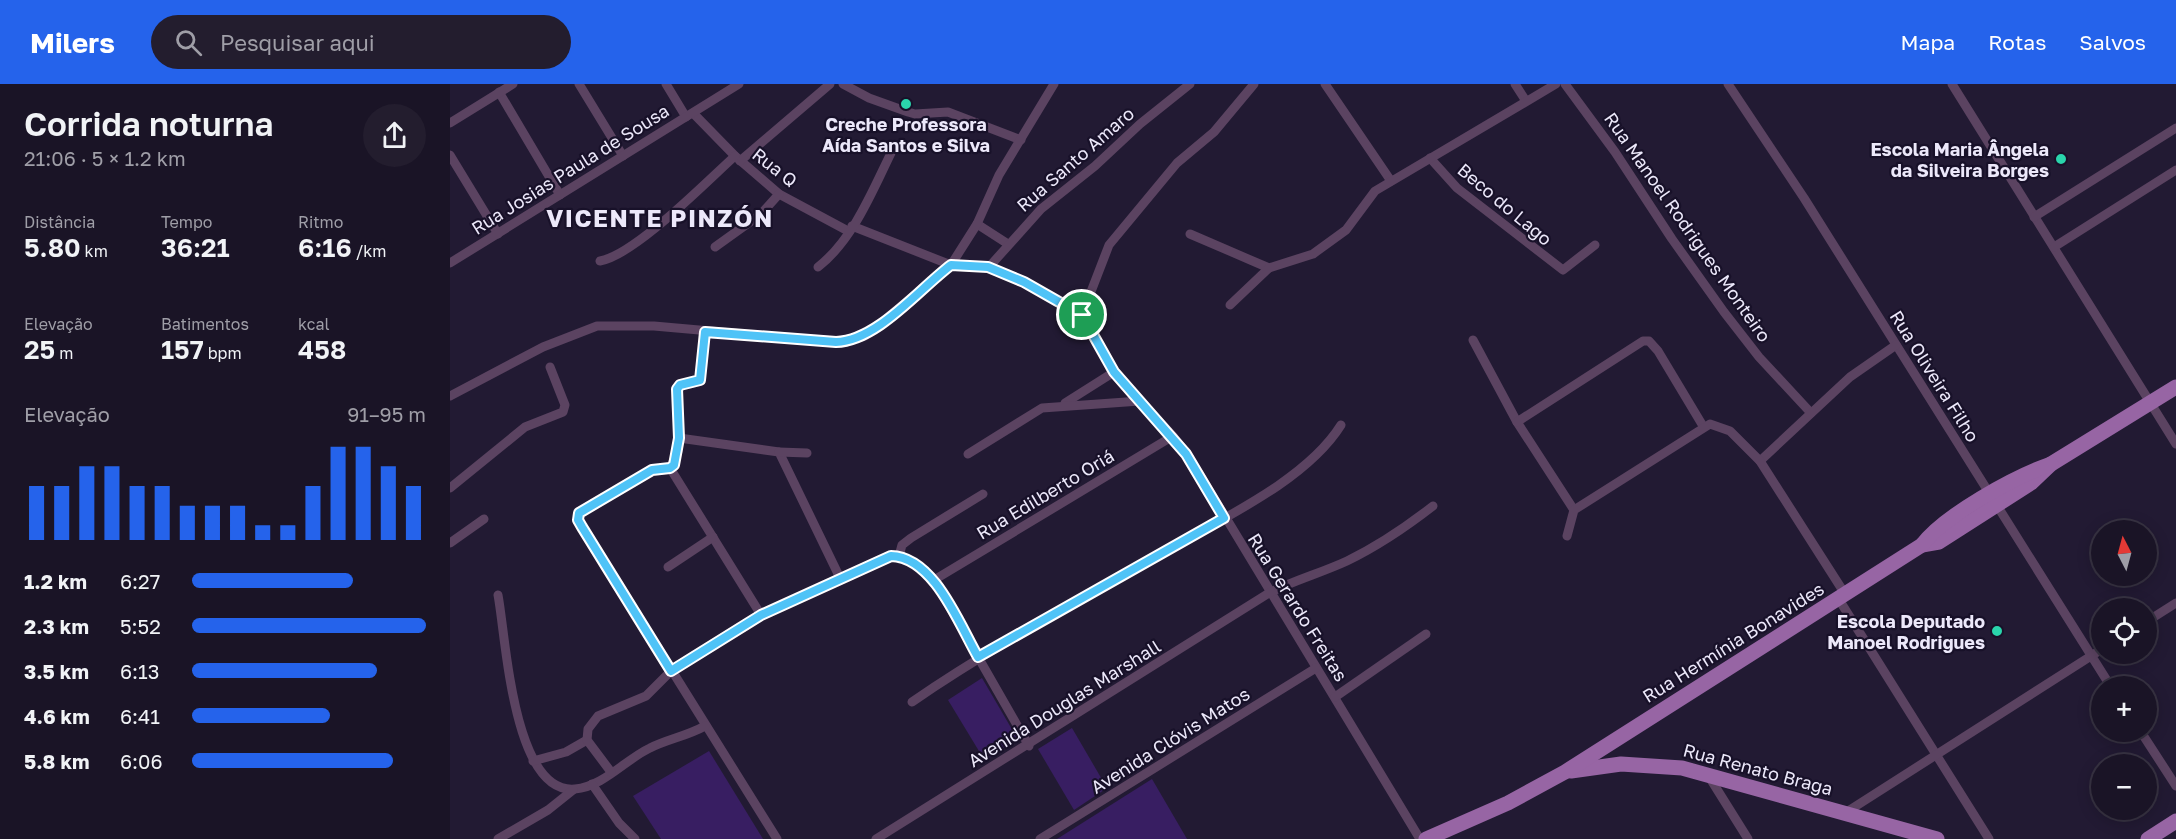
<!DOCTYPE html>
<html lang="pt">
<head>
<meta charset="utf-8">
<style>
  :root { --surface:#1a1426; --page:#231d2e; --text:#f1f3f6; --muted:#9f9ea7; --line:#383343; --accent:#2563eb }
  body { margin:0; font-family:"Golos Text",sans-serif; background:var(--page); color:var(--text); height:100vh; display:flex; flex-direction:column; font-size:22px; white-space:nowrap }
  * { box-sizing:border-box; margin:0 }
  p { font-size:20px; color:var(--muted) }
  .icon { flex:none; width:33px; height:33px; fill:none; stroke:currentColor; stroke-width:2; stroke-linecap:round; stroke-linejoin:round }
  .map { position:relative; flex:1; overflow:hidden }
  .side { display:flex; flex-direction:column; background:var(--surface); width:450px }
  .side>* { flex:none }
  .needle { width:39px; rotate:354deg }
  .controls { position:absolute; left:1641px; top:436px; display:grid; gap:12px }
  .controls a { display:grid; place-items:center; width:66px; height:66px; border-radius:50%; background:var(--surface); box-shadow:0 3px 15px #0003,0 0 0 2px var(--line); font-size:30px }
  .pin { position:absolute; display:grid; place-items:center; width:51px; height:51px; color:#fff; margin:-26px; border:3px solid #fff; border-radius:50%; box-shadow:0 2px 6px #0007 }
  .round { display:grid; place-items:center; flex:none; width:63px; height:63px; border-radius:32px; background:var(--page) }
  .summary { display:flex; align-items:center; justify-content:space-between; height:102px; padding:0 24px }
  h1 { font-size:33px; font-weight:600; line-height:45px }
  .figures { display:grid; grid-template-columns:repeat(3,1fr); gap:9px; height:102px; padding:6px 24px }
  .figures div { display:grid; align-content:center }
  .figures b { font-size:26px; font-weight:600 }
  .figures small { font-size:16px; font-weight:400 }
  .figures p { font-size:16px }
  .chart { height:168px; padding:12px 24px }
  .chart p { display:flex; justify-content:space-between }
  .chart svg { width:100%; height:108px; margin-top:6px; stroke:var(--accent); stroke-width:6 }
  ul { padding:0 24px; list-style:none; font-size:20px }
  li { display:grid; grid-template-columns:96px 72px 1fr; align-items:center; height:45px }
  li i { height:15px; border-radius:8px; background:var(--accent) }
  header { display:flex; align-items:center; gap:36px; box-sizing:border-box; height:84px; padding:0 30px; background:var(--accent); color:#fff }
  header strong { font-size:28px }
  nav { display:flex; gap:33px; margin-inline-start:auto; font-size:21px }
  .search { width:420px; height:54px; background:var(--page); display:flex; align-items:center; gap:15px; box-sizing:border-box; padding:0 21px; border-radius:33px; color:var(--muted); font-size:22px }
  main { display:flex; flex:1; min-height:0 }
  .map>svg:first-child { display:block }
  .green { fill:#381e62 }
  .lines { fill:none; stroke-linecap:round; stroke-linejoin:round }
  .street { stroke:#5b4361; stroke-width:9 }
  .primary { stroke:#9765a4; stroke-width:15 }
  .route-casing { stroke:#fff; stroke-width:12 }
  .route { stroke:#4fc3f7; stroke-width:8 }
  .poi-dot { fill:#2ad5ac; stroke:#181129; stroke-width:2 }
  .labels { text-anchor:middle; dominant-baseline:central; stroke-width:4.5; stroke-linejoin:round; paint-order:stroke }
  .poi-label { font-size:18px; font-weight:bold; fill:#ece8fa; stroke:#181129; text-anchor:end }
  .street-label { font-size:18px; fill:#ece8fa; stroke:#181129 }
  .district-label { font-size:24px; font-weight:bold; letter-spacing:1.5px; fill:#ece8fa; stroke:#181129 }
</style>
</head>
<body>
<header>
<strong>Milers</strong>
<div class="search"><svg class="icon" aria-label="search" viewBox="0 0 24 24"><circle cx="10" cy="10" r="6"/><path d="M15 15l6 6"/></svg>Pesquisar aqui</div>
<nav><a>Mapa</a><a>Rotas</a><a>Salvos</a></nav>
</header>
<main>
<section class="side">
<div class="summary"><div><h1>Corrida noturna</h1><p>21:06 · 5 × 1.2 km</p></div><a class="round"><svg class="icon" aria-label="share" viewBox="0 0 24 24"><path d="M12 15V3M7 8l5-5 5 5M5 13v7h14v-7"/></svg></a></div>
<div class="figures">
<div><p>Distância</p><b>5.80<small> km</small></b></div>
<div><p>Tempo</p><b>36:21</b></div>
<div><p>Ritmo</p><b>6:16<small> /km</small></b></div>
</div>
<div class="figures">
<div><p>Elevação</p><b>25<small> m</small></b></div>
<div><p>Batimentos</p><b>157<small> bpm</small></b></div>
<div><p>kcal</p><b>458</b></div>
</div>
<div class="chart"><p><span>Elevação</span>91–95 m</p>
<svg viewBox="0 0 160 44" preserveAspectRatio="none"><path d="M5 44V22M15 44V22M25 44V14M35 44V14M45 44V22M55 44V22M65 44V30M75 44V30M85 44V30M95 44V38M105 44V38M115 44V22M125 44V6M135 44V6M145 44V14M155 44V22"/></svg>
</div>
<ul>
<li><b>1.2 km</b>6:27<i style="width:69%"></i></li>
<li><b>2.3 km</b>5:52<i style="width:100%"></i></li>
<li><b>3.5 km</b>6:13<i style="width:79%"></i></li>
<li><b>4.6 km</b>6:41<i style="width:59%"></i></li>
<li><b>5.8 km</b>6:06<i style="width:86%"></i></li>
</ul>
</section>
<div class="map">
<svg width="1726" height="755" viewBox="0 0 1726 755">
  <rect width="100%" height="100%" fill="#221a33"/>
  <!-- green -->
  <g class="green">
    <polygon points="532,594 567,654 535,677 498,616"/>
    <polygon points="622,644 657,704 624,726 588,665"/>
    <polygon points="259,667 313,755 211,755 183,712"/>
    <polygon points="702,695 737,755 607,755"/>
  </g>
  <g class="lines">
    <!-- street -->
    <g class="street">
      <polyline points="129,0 173,72"/>
      <polyline points="216,0 236,33"/>
      <polyline points="393,0 419,14 458,28 465,30 498,28 571,56"/>
      <polyline points="875,0 941,97"/>
      <polyline points="1065,0 1076,17"/>
      <polyline points="1115,0 1165,68 1222,155 1274,228 1309,273 1361,329"/>
      <polyline points="1278,0 1354,114 1661,603"/>
      <polyline points="1502,0 1726,360"/>
      <polyline points="49,8 110,111"/>
      <polyline points="243,29 285,72 329,110 398,147"/>
      <polyline points="0,39 63,0"/>
      <polyline points="0,71 48,150"/>
      <polyline points="980,74 1007,104 1113,186 1145,161"/>
      <polyline points="290,77 380,0"/>
      <polyline points="1584,133 1726,44"/>
      <polyline points="527,140 558,160"/>
      <polyline points="402,142 501,181 539,183 575,198 632,231 664,288 723,352 741,376 970,755"/>
      <polyline points="740,150 819,184"/>
      <polyline points="265,163 311,130 329,110"/>
      <polyline points="1604,163 1726,86"/>
      <path d="M150 177C185 171 256 98 285 72"/>
      <polyline points="0,179 289,0"/>
      <path d="M368 183C404 155 423 105 443 65"/>
      <polyline points="539,183 591,125 645,82 690,40 740,0"/>
      <polyline points="780,221 819,184 863,170 896,146 925,107 1106,0"/>
      <polyline points="632,231 659,161 727,79 764,48 804,0"/>
      <polyline points="1023,256 1067,338 1124,426"/>
      <polyline points="0,312 93,263 147,242 204,242 386,258 415,252 501,181 527,140 549,91 604,0"/>
      <polyline points="615,319 664,288"/>
      <polyline points="1067,338 1193,257 1199,257 1208,267 1253,342"/>
      <polyline points="229,354 329,368 391,496"/>
      <polyline points="329,368 357,369"/>
      <polyline points="518,370 592,324 690,317"/>
      <polyline points="1310,377 1400,293 1446,261"/>
      <polyline points="220,384 202,385 131,428 128,436 327,755"/>
      <polyline points="220,384 311,531"/>
      <polyline points="220,384 228,367 227,305 230,301 250,296 255,247"/>
      <polyline points="0,404 75,343 113,328 115,321 100,283"/>
      <polyline points="1117,452 1124,426 1260,340 1280,347 1310,377 1395,510"/>
      <polyline points="0,459 34,435"/>
      <polyline points="449,472 452,461 461,454 533,410"/>
      <polyline points="218,483 263,453"/>
      <polyline points="484,496 723,352"/>
      <path d="M48 511C56 553 63 711 125 705 153 703 176 675 200 664 218 655 237 652 255 642"/>
      <polyline points="1388,514 1539,755"/>
      <polyline points="1696,538 1726,519"/>
      <polyline points="885,613 976,550"/>
      <path d="M462 618C542 563 628 517 712 469 769 436 856 397 891 341"/>
      <polyline points="1691,648 1726,702"/>
      <polyline points="83,677 116,668 137,656"/>
      <path d="M161 688 137 656 138 645 148 632 196 612 221 587 311 531 441 472C461 472 470 483 484 496L579 662"/>
      <polyline points="1258,691 1298,755"/>
      <polyline points="142,700 169,739 185,755"/>
      <polyline points="1395,729 1652,565"/>
      <polyline points="48,755 98,726 123,706"/>
      <path d="M426 755 819 509C845 496 871 489 897 477 928 462 956 443 983 422"/>
      <polyline points="590,755 866,584"/>
    </g>
    <!-- primary -->
    <g class="primary">
      <polyline points="1472,461 1489,458 1581,399 1601,380 1726,303"/>
      <polyline points="1121,687 1171,680 1232,684 1487,755"/>
      <path d="M976 755 1058 719 1115 688 1472 461C1495 431 1564 393 1601 380"/>
      <polyline points="1698,755 1726,737"/>
    </g>
  </g>
  <g class="lines">
    <!-- route casing -->
    <g class="route-casing">
      <path id="route" d="M501 181 538 183 574 198 632 231 664 288 736 370 774 434 528 573C509 540 484 473 441 472L311 531 221 587 132 443 128 436 129 429 202 386 220 384 224 381 229 354 227 305 230 301 250 296 255 248 386 258C427 257 469 205 501 181Z"/>
    </g>
    <!-- route -->
    <use href="#route" class="route"/>
  </g>
  <!-- markers -->
  <g class="poi-dot">
    <circle cx="456" cy="20" r="6"/>
    <circle cx="1611" cy="75" r="6"/>
    <circle cx="1547" cy="547" r="6"/>
  </g>
  <g class="labels">
    <!-- poi labels -->
    <g class="poi-label">
      <text x="456" y="40" text-anchor="middle">Creche Professora<tspan x="456" dy="21">Aída Santos e Silva</tspan></text>
      <text x="1599" y="65">Escola Maria Ângela<tspan x="1599" dy="21">da Silveira Borges</tspan></text>
      <text x="1535" y="537">Escola Deputado<tspan x="1535" dy="21">Manoel Rodrigues</tspan></text>
    </g>
    <!-- street labels -->
    <g class="street-label">
      <text transform="translate(625 75) rotate(-41)">Rua Santo Amaro</text>
      <text transform="translate(325 83) rotate(38)">Rua Q</text>
      <text transform="translate(120 85) rotate(-32)">Rua Josias Paula de Sousa</text>
      <text transform="translate(1055 120) rotate(40)">Beco do Lago</text>
      <text transform="translate(1238 143) rotate(55)">Rua Manoel Rodrigues Monteiro</text>
      <text transform="translate(1485 292) rotate(58)">Rua Oliveira Filho</text>
      <text transform="translate(595 410) rotate(-31)">Rua Edilberto Oriá</text>
      <text transform="translate(848 523) rotate(58)">Rua Gerardo Freitas</text>
      <text transform="translate(1283 558) rotate(-32)">Rua Hermínia Bonavides</text>
      <text transform="translate(614 619) rotate(-32)">Avenida Douglas Marshall</text>
      <text transform="translate(720 656) rotate(-32)">Avenida Clóvis Matos</text>
      <text transform="translate(1308 685) rotate(15)">Rua Renato Braga</text>
    </g>
    <!-- district labels -->
    <g class="district-label">
      <text x="210" y="133">VICENTE PINZÓN</text>
    </g>
  </g>
</svg>
<div class="controls">
<a><svg class="needle" viewBox="-14 -14 28 28"><path d="M0-13l5 13h-10z" fill="#e53935"/><path d="M0 13l5-13h-10z" fill="#9f9ea7"/></svg></a>
<a><svg class="icon" aria-label="locate" viewBox="0 0 24 24"><circle cx="12" cy="12" r="6"/><path d="M12 2v4M12 18v4M2 12h4M18 12h4"/></svg></a>
<a>+</a>
<a>−</a>
</div>
<div class="pin" style="left:632px;top:231px;background:#1e9e55"><svg class="icon" aria-label="arrive" viewBox="0 0 24 24"><path d="M6 21V4h12l-3 4 3 4H6"/></svg></div>
</div>
</main>
</body>
</html>
